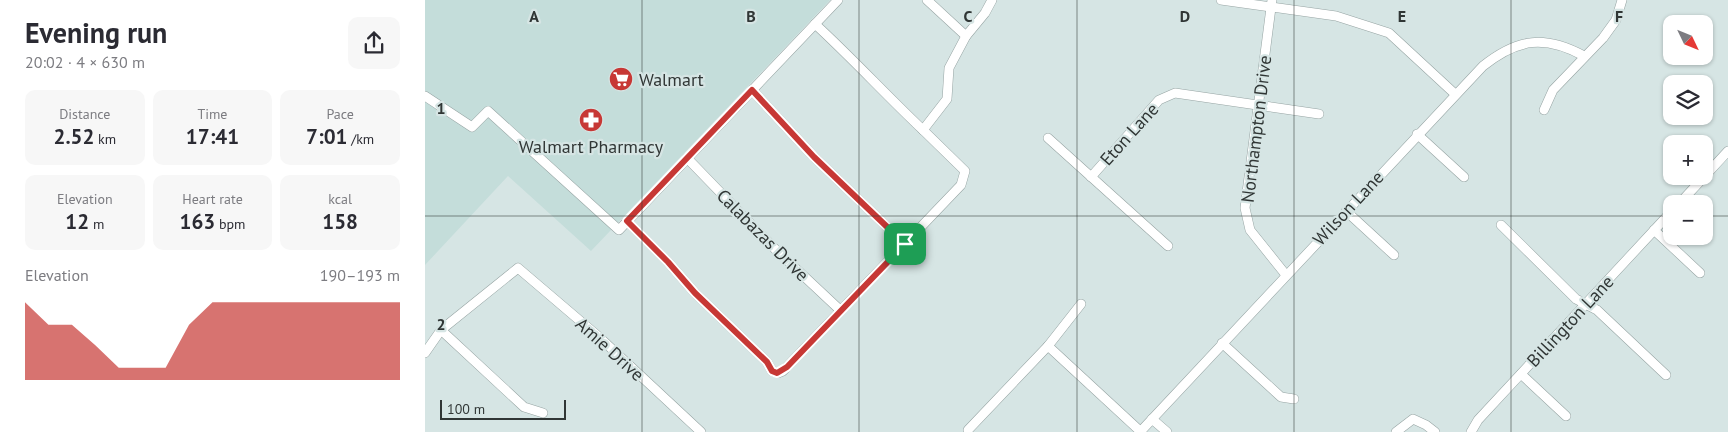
<!DOCTYPE html>
<html lang="en">
<head>
<meta charset="utf-8">
<style>
  :root { --surface:#fff; --page:#f7f7f7; --text:#2b2b33; --muted:#7c7c81; --accent:#c73835 }
  body { margin:0; font-family:"PT Sans",sans-serif; background:var(--page); color:var(--text); height:100vh; display:flex; flex-direction:column; font-size:19px; white-space:nowrap }
  * { box-sizing:border-box; margin:0 }
  p { font-size:16px; color:var(--muted) }
  .icon { flex:none; width:28px; height:28px; fill:none; stroke:currentColor; stroke-width:2; stroke-linecap:round; stroke-linejoin:round }
  .map { position:relative; flex:1; overflow:hidden }
  .drawer { display:flex; flex-direction:column; background:var(--surface); width:425px }
  .drawer>* { flex:none }
  .needle { width:32px; rotate:133deg }
  .buttons { position:absolute; left:1238px; top:15px; display:grid; gap:10px }
  .buttons a { display:grid; place-items:center; width:50px; height:50px; border-radius:10px; background:var(--surface); box-shadow:0 1px 4px #0004; font-size:25px }
  .scale { position:absolute; left:15px; bottom:12px; width:126px; box-sizing:border-box; padding-left:5px; border:2px solid #303635; border-top:0; font-size:14px; line-height:18px; white-space:nowrap; color:#303635; -webkit-text-stroke:4px #d6e5e4; paint-order:stroke }
  .pin { position:absolute; display:grid; place-items:center; width:42px; height:42px; color:#fff; margin:-21px; border-radius:10px; box-shadow:0 2px 8px #0006 }
  .round { display:grid; place-items:center; flex:none; width:52px; height:52px; border-radius:10px; background:var(--page) }
  .head { display:flex; align-items:center; justify-content:space-between; height:85px; padding:0 25px }
  h1 { font-size:28px; font-weight:600; line-height:38px }
  .metrics { display:grid; grid-template-columns:repeat(3,1fr); gap:8px; height:85px; padding:5px 25px }
  .metrics div { display:grid; align-content:center; border-radius:10px; background:var(--page); text-align:center }
  .metrics b { font-size:21px; font-weight:600 }
  .metrics small { font-size:14px; font-weight:400 }
  .metrics p { font-size:14px }
  .chart { height:140px; padding:10px 25px }
  .chart p { display:flex; justify-content:space-between }
  .chart svg { width:100%; height:90px; margin-top:5px; fill:var(--accent); opacity:.7 }
  main { display:flex; flex:1; min-height:0 }
  .map>svg:first-child { display:block }
  .built { fill:#c4ddda }
  .lines { fill:none; stroke-linecap:round; stroke-linejoin:round }
  .minor-casing { stroke:#96a4a3; stroke-width:10 }
  .minor { stroke:#fff; stroke-width:9 }
  .route-casing { stroke:#fff; stroke-width:10 }
  .route { stroke:#c73835; stroke-width:6 }
  .grid { fill:none; stroke:#303635; stroke-width:1; stroke-opacity:0.55 }
  .labels { text-anchor:middle; dominant-baseline:central; stroke-width:4.5; stroke-linejoin:round; paint-order:stroke }
  .poi-label { font-size:18px; fill:#303635; stroke:#d6e5e4; text-anchor:start }
  .street-label { font-size:18px; fill:#303635; stroke:#d6e5e4 }
  .grid-label { font-size:16px; text-anchor:middle; font-weight:bold; fill:#303635; stroke:#d6e5e4; stroke-width:4.5; stroke-linejoin:round; paint-order:stroke }
</style>
</head>
<body>
<main>
<section class="drawer">
<div class="head"><div><h1>Evening run</h1><p>20:02 · 4 × 630 m</p></div><a class="round"><svg class="icon" aria-label="share" viewBox="0 0 24 24"><path d="M12 15V3M7 8l5-5 5 5M5 13v7h14v-7"/></svg></a></div>
<div class="metrics">
<div><p>Distance</p><b>2.52<small> km</small></b></div>
<div><p>Time</p><b>17:41</b></div>
<div><p>Pace</p><b>7:01<small> /km</small></b></div>
</div>
<div class="metrics">
<div><p>Elevation</p><b>12<small> m</small></b></div>
<div><p>Heart rate</p><b>163<small> bpm</small></b></div>
<div><p>kcal</p><b>158</b></div>
</div>
<div class="chart"><p><span>Elevation</span>190–193 m</p>
<svg viewBox="0 0 160 44" preserveAspectRatio="none"><path d="M0 44V6L10 17L20 17L30 27L40 38L50 38L60 38L70 17L80 6L90 6L100 6L110 6L120 6L130 6L140 6L150 6L160 6V44z"/></svg>
</div>
</section>
<div class="map">
<svg width="1303" height="432" viewBox="0 0 1303 432">
  <rect width="100%" height="100%" fill="#d6e5e4"/>
  <!-- built -->
  <polygon class="built" points="0,0 405,0 166,251 83,176 0,265"/>
  <g class="lines">
    <!-- minor casing -->
    <g class="minor-casing">
      <g id="minor">
        <polyline points="502,0 541,36"/>
        <polyline points="796,0 911,16 964,33 1030,94"/>
        <polyline points="847,0 820,208 825,230 861,275"/>
        <path d="M390 24C427 58 461 95 498 130"/>
        <polyline points="327,90 389,157 480,244"/>
        <polyline points="0,96 47,127 63,111 194,230 413,0"/>
        <polyline points="1119,110 1128,90 1178,38 1191,20 1197,0"/>
        <polyline points="992,134 1039,177"/>
        <polyline points="623,138 743,246"/>
        <polyline points="262,158 351,250 415,310"/>
        <polyline points="666,177 734,100 750,93 894,114"/>
        <polyline points="1254,204 1303,151"/>
        <polyline points="921,211 969,255"/>
        <polyline points="202,221 243,262 270,293 342,362 347,371 353,373 358,371 536,185 540,171 498,130 522,99 524,68 541,36 560,13 567,0"/>
        <polyline points="1076,225 1151,299 1172,310 1241,375"/>
        <polyline points="1229,230 1275,273"/>
        <polyline points="16,330 99,407 118,413"/>
        <polyline points="797,343 856,397 869,399"/>
        <polyline points="623,346 715,431"/>
        <polyline points="0,353 16,330 93,268 174,337 276,432"/>
        <polyline points="1096,374 1141,416"/>
        <polyline points="727,419 742,432"/>
        <polyline points="543,430 623,346 656,304"/>
        <path d="M715 432 1058 66C1093 38 1120 35 1159 56"/>
        <polyline points="971,432 988,419 1001,425 1010,432"/>
        <polyline points="1046,432 1053,420 1246,212"/>
      </g>
    </g>
    <!-- minor -->
    <use href="#minor" class="minor"/>
  </g>
  <g class="lines">
    <!-- route casing -->
    <g class="route-casing">
      <polygon id="route" points="327,90 389,157 480,244 362,367 352,373 347,371 342,362 270,293 243,262 202,221"/>
    </g>
    <!-- route -->
    <use href="#route" class="route"/>
  </g>
  <!-- grid -->
  <path class="grid" d="M217 0V432M434 0V432M652 0V432M869 0V432M1086 0V432M0 216H1246M1279 216H1303"/>
  <!-- icons -->
  <defs>
    <g id="supermarket-disc" transform="scale(1.25)"><circle r="9.5" fill="#c73835" stroke="#d6e5e4"/><path d="M-6-5.5h2.5l.6 2H6L4.5 2H-2.5L-4.4-4H-6ZM-1.5 3.2a1.3 1.3 0 1 0 .1 0ZM3 3.2a1.3 1.3 0 1 0 .1 0Z" fill="#fff"/></g>
    <g id="pharmacy-disc" transform="scale(1.25)"><circle r="9.5" fill="#c73835" stroke="#d6e5e4"/><path d="M-2-6h4v4h4v4h-4v4h-4v-4h-4v-4h4Z" fill="#fff"/></g>
  </defs>
  <g fill-rule="evenodd">
    <use href="#supermarket-disc" x="196" y="79"/>
    <use href="#pharmacy-disc" x="166" y="120"/>
  </g>
  <g class="labels">
    <!-- poi labels -->
    <g class="poi-label">
      <text x="214" y="79">Walmart</text>
      <text x="166" y="146" text-anchor="middle">Walmart Pharmacy</text>
    </g>
    <!-- street labels -->
    <g class="street-label">
      <text transform="translate(831 129) rotate(-83)">Northampton Drive</text>
      <text transform="translate(704 134) rotate(-48)">Eton Lane</text>
      <text transform="translate(923 208) rotate(-47)">Wilson Lane</text>
      <text transform="translate(338 235) rotate(45)">Calabazas Drive</text>
      <text transform="translate(1145 321) rotate(-47)">Billington Lane</text>
      <text transform="translate(185 349) rotate(42)">Amie Drive</text>
    </g>
  </g>
  <g class="grid-label">
    <text x="109" y="22">A</text>
    <text x="326" y="22">B</text>
    <text x="543" y="22">C</text>
    <text x="760" y="22">D</text>
    <text x="977" y="22">E</text>
    <text x="1194" y="22">F</text>
    <text x="16" y="114">1</text>
    <text x="16" y="330">2</text>
  </g>
</svg>
<div class="buttons">
<a><svg class="needle" viewBox="-14 -14 28 28"><path d="M0-13l5 13h-10z" fill="#e53935"/><path d="M0 13l5-13h-10z" fill="#7c7c81"/></svg></a>
<a><svg class="icon" aria-label="layers" viewBox="0 0 24 24"><path d="M12 4l9 5-9 5-9-5zM3 14l9 5 9-5"/></svg></a>
<a>+</a>
<a>−</a>
</div>
<div class="scale">100 m</div>
<div class="pin" style="left:480px;top:244px;background:#1e9e55"><svg class="icon" aria-label="arrive" viewBox="0 0 24 24"><path d="M6 21V4h12l-3 4 3 4H6"/></svg></div>
</div>
</main>
</body>
</html>
